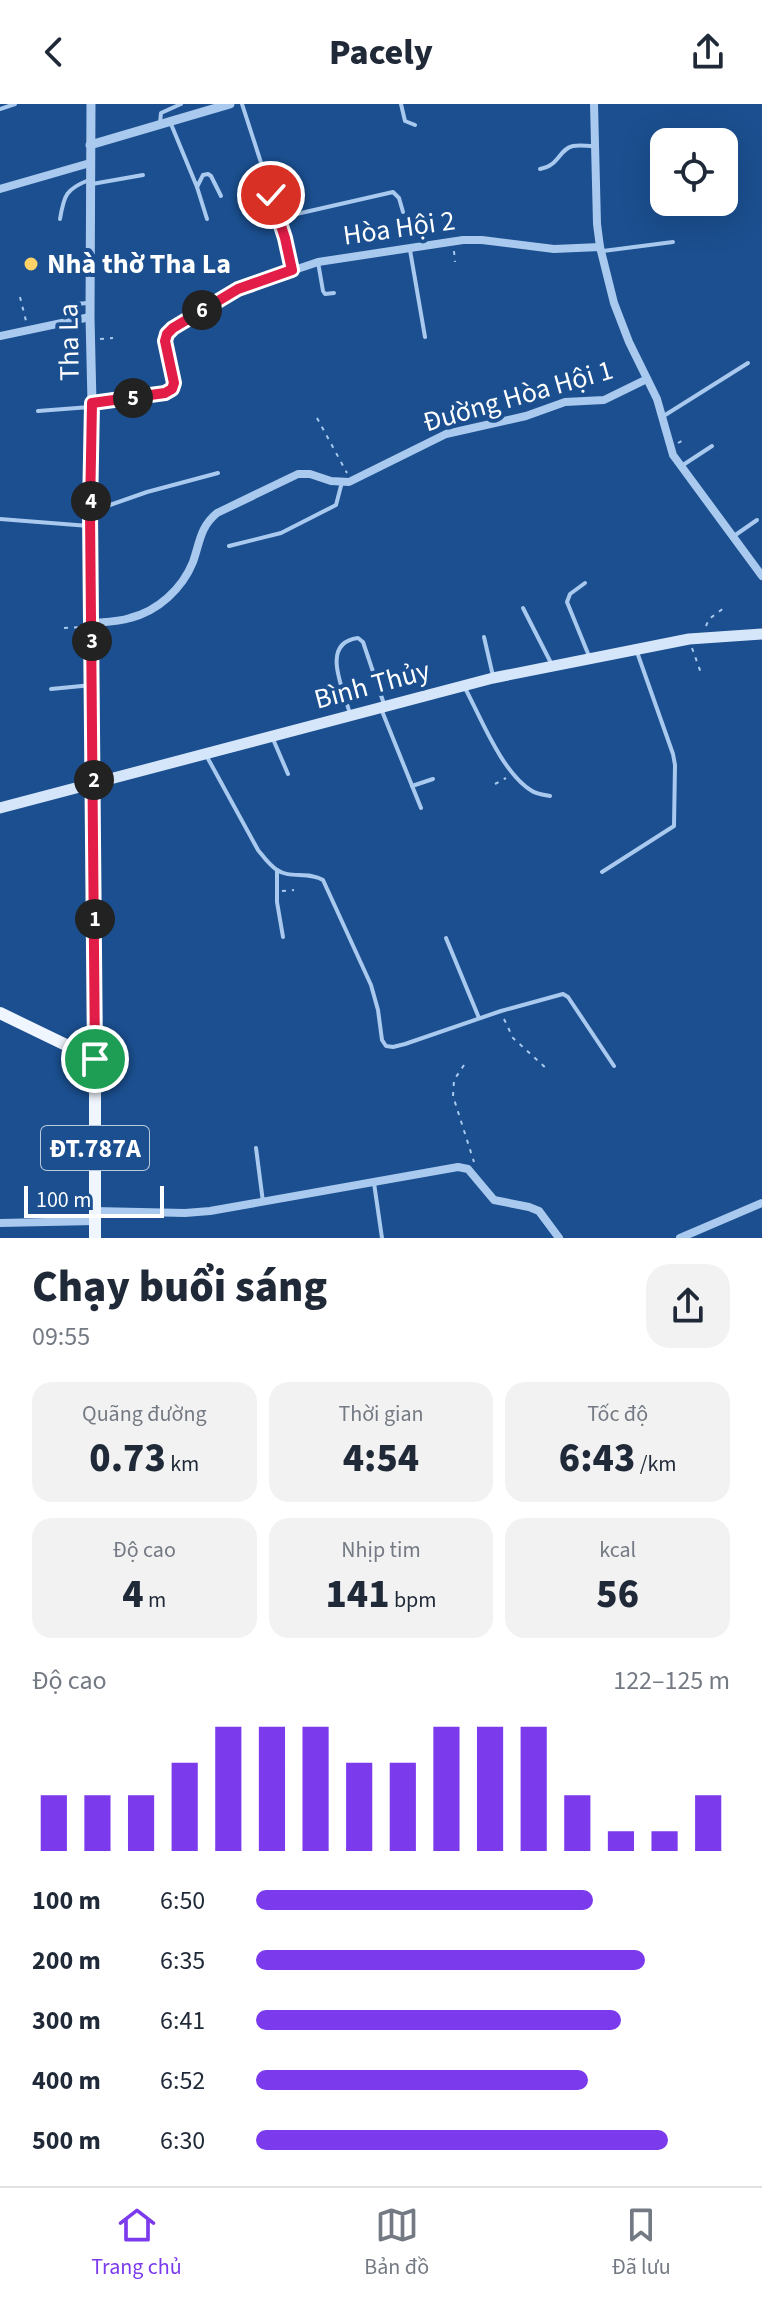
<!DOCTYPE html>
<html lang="vi">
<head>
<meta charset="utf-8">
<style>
  :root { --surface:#fff; --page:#f2f2f3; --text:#1f2937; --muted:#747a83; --line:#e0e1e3; --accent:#7c3aed }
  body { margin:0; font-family:"Source Sans 3",sans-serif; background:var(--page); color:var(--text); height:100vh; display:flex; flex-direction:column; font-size:30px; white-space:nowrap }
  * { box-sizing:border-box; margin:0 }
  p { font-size:26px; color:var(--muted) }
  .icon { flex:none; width:44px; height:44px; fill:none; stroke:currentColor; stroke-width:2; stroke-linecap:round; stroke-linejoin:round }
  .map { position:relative; height:1134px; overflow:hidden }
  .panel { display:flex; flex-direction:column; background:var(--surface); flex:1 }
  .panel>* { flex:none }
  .controls { position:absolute; left:650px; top:24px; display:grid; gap:16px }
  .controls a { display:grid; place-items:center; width:88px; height:88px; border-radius:16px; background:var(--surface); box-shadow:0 8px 32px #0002; font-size:40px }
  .scale { position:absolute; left:24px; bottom:20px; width:140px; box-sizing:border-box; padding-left:8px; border:4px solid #fff; border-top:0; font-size:22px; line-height:28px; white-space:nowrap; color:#fff; -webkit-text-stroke:6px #1b4f8f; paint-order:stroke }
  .pin { position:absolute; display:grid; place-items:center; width:68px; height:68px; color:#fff; margin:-34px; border:4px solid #fff; border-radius:50%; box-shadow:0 2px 8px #0007 }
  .km { position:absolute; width:40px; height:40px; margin:-20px; border-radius:50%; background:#222; color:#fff; font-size:22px; line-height:40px; text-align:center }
  .round { display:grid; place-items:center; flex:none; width:84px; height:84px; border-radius:24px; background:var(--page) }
  .headline { display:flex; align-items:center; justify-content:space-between; height:136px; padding:0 32px }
  h1 { font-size:44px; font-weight:800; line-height:60px }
  .stats { display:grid; grid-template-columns:repeat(3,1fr); gap:12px; height:136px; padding:8px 32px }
  .stats div { display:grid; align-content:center; border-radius:20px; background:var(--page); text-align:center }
  .stats b { font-size:40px; font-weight:800 }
  .stats small { font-size:22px; font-weight:400 }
  .stats p { font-size:22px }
  .chart { height:224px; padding:16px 32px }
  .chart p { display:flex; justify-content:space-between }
  .chart svg { width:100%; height:144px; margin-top:8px; stroke:var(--accent); stroke-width:6 }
  ul { padding:0 32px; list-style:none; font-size:26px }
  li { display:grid; grid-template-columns:128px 96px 1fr; align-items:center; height:60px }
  li i { height:20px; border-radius:10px; background:var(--accent) }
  header { display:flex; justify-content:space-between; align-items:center; height:104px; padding:0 32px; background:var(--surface); font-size:36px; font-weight:800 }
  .tab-bar { display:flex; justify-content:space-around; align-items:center; height:112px; border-top:2px solid var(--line); background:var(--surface); font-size:22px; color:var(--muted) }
  .tab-bar a { display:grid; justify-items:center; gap:4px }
  .tab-bar .selected { color:var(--accent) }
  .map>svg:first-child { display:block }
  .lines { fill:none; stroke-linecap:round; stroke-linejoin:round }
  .path { stroke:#a9c9ee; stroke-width:2; stroke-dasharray:4 6; stroke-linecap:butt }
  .service { stroke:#a9c9ee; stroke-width:4 }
  .minor { stroke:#a9c9ee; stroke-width:8 }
  .tertiary { stroke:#a9c9ee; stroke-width:9 }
  .secondary { stroke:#d6e6fa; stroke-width:11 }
  .primary { stroke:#f0f6ff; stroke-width:12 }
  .route-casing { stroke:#fff; stroke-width:16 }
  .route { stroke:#e11d48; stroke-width:10 }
  .poi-dot { fill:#ffd166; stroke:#1b4f8f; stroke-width:3 }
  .labels { text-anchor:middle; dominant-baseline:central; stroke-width:8; stroke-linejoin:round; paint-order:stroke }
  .shield { fill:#1b4f8f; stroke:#bbcadd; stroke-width:2 }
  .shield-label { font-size:26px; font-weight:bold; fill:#fff }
  .street-label { font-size:28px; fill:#fff; stroke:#1b4f8f }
  .poi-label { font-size:28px; font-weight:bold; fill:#fff; stroke:#1b4f8f; text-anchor:start }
</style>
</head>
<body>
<header><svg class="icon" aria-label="back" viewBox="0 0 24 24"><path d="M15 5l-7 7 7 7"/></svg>Pacely<svg class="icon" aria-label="share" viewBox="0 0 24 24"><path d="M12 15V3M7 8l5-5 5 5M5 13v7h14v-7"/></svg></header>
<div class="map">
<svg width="762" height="1134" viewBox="0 0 762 1134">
  <rect width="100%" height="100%" fill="#1b4f8f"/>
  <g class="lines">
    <!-- path -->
    <g class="path">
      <polyline points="280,94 290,88 306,88"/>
      <polyline points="454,147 455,158"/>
      <polyline points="20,193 26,217"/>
      <polyline points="100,235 113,234"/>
      <polyline points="317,314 347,369"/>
      <polyline points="678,339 685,335"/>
      <polyline points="706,522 709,515 724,504"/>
      <polyline points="64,524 82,523"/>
      <polyline points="692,544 701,569"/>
      <polyline points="495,680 506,674"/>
      <polyline points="282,787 294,786"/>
      <polyline points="504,915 513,934 548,966"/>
      <polyline points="464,961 454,976 453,992 474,1058"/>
    </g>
    <!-- service -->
    <g class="service">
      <polyline points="242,0 279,114 292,166"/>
      <polyline points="401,0 405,17 415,21"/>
      <polyline points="0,5 15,0"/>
      <polyline points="160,19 161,9 181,0"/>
      <polyline points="171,20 197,83 203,71 208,70 211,72 221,92"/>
      <path d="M540 65C559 62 559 45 573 42 579 41 587 42 593 42"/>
      <polyline points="92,80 143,71"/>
      <polyline points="197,83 207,115"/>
      <polyline points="279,114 393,88 399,94 403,108"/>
      <path d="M60 115C64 91 66 85 89 76"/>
      <polyline points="410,146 425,233"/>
      <polyline points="603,147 673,138"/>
      <polyline points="318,158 323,187 325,190 334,189"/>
      <polyline points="67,201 87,199"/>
      <polyline points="38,307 90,303"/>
      <polyline points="662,313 748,259"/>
      <polyline points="683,361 712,342"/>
      <polyline points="93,407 147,388 218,369"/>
      <polyline points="0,415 89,422"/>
      <polyline points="734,432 757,416"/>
      <polyline points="229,442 281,429 336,401 342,378"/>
      <polyline points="585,479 570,490 567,498 589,552"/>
      <polyline points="523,504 551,559"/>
      <polyline points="484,533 493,572"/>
      <path d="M465 584C481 614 502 669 532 687 537 690 544 691 550 692"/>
      <polyline points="51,585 92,581"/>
      <polyline points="382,607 421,704"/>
      <path d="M350 610C344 586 319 539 358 534L363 538 384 600"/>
      <polyline points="273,635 288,670"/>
      <path d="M206 651 258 746C263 752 269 761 277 766 290 775 308 767 323 776L371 881 378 906 382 936 386 942 393 943 405 940 501 907 563 890 568 893 614 962"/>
      <polyline points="412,682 433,675"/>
      <polyline points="277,766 277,798 283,833"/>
      <polyline points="602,768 674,722 675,661 673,650 637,548"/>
      <polyline points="446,834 479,914"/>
      <polyline points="256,1044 263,1098"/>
      <polyline points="374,1079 382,1134"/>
    </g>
    <!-- minor -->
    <g class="minor">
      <polyline points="594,0 597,120 600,143 614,199 629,238 657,295 673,351 762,472"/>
      <polyline points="0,85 90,59"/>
      <polyline points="0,232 90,213"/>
      <polyline points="92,299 165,289 172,285 174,279 165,237 167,230 173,224 238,185 318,158 463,136 482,136 554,145 600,143"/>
      <path d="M92 519C104 518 118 518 130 514 158 507 182 485 193 458 200 438 200 423 217 409L298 370H310L331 377 349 378 446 330 526 312 565 298 604 296 647 275"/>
      <polyline points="95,1107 185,1109 210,1107 458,1063 468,1065 494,1096 529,1103 539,1107 559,1134"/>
      <polyline points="0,1119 95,1117"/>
      <polyline points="680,1134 762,1099"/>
    </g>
    <!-- tertiary -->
    <g class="tertiary">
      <polyline points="91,0 90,213 92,299 90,407 95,955"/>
      <polyline points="90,41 230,0"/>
    </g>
    <!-- secondary -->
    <polyline class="secondary" points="0,704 493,574 689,535 762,530"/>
    <!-- primary -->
    <polyline class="primary" points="0,909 95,955 95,1134"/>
  </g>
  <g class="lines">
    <!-- route casing -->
    <g class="route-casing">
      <polyline id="route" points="95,955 90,407 92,299 165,289 172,285 174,279 165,237 167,230 173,224 238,185 292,166 285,134 271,91"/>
    </g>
    <!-- route -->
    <use href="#route" class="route"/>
  </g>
  <!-- markers -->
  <circle class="poi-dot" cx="31" cy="160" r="8"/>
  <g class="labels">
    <!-- shield labels -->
    <rect class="shield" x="41" y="1022" width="108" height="44" rx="6"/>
    <g class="shield-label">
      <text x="95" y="1044">ĐT.787A</text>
    </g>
    <!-- street labels -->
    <g class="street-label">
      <text transform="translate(399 124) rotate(-8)">Hòa Hội 2</text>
      <text transform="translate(69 238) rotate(-91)">Tha La</text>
      <text transform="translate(518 292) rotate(-16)">Đường Hòa Hội 1</text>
      <text transform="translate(372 581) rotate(-15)">Bình Thủy</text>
    </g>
    <!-- poi labels -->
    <g class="poi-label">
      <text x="47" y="160">Nhà thờ Tha La</text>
    </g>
  </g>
</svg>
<div class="controls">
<a><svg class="icon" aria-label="locate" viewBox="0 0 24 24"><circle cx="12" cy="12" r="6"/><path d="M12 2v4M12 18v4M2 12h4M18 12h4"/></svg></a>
</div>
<div class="scale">100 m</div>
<div class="pin" style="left:95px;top:955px;background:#1e9e55"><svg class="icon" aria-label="arrive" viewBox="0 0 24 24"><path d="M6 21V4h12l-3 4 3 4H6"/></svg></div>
<div class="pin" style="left:271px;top:91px;background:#d93025"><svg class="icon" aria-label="check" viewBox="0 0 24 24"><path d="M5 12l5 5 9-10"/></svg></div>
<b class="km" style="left:95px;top:815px">1</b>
<b class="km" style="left:94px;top:676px">2</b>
<b class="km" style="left:92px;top:537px">3</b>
<b class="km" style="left:91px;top:397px">4</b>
<b class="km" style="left:133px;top:294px">5</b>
<b class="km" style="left:202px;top:206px">6</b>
</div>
<section class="panel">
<div class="headline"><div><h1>Chạy buổi sáng</h1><p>09:55</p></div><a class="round"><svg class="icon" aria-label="share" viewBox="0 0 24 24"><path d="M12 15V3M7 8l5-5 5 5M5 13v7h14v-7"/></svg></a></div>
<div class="stats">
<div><p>Quãng đường</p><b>0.73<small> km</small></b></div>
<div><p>Thời gian</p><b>4:54</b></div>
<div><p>Tốc độ</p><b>6:43<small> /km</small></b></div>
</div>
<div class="stats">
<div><p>Độ cao</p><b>4<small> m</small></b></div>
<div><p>Nhịp tim</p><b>141<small> bpm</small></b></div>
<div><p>kcal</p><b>56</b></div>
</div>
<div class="chart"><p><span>Độ cao</span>122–125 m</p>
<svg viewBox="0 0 160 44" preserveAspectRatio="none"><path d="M5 44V27M15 44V27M25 44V27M35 44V17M45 44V6M55 44V6M65 44V6M75 44V17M85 44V17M95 44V6M105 44V6M115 44V6M125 44V27M135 44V38M145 44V38M155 44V27"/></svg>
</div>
<ul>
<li><b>100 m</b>6:50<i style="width:71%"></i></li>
<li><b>200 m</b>6:35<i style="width:82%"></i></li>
<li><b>300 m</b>6:41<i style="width:77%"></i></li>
<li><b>400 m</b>6:52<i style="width:70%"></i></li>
<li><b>500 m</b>6:30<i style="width:87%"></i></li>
</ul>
</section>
<nav class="tab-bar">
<a class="selected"><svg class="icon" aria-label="home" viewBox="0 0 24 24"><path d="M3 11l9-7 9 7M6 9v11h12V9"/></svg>Trang chủ</a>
<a><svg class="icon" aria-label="map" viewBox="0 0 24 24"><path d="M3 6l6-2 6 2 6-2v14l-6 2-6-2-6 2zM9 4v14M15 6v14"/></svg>Bản đồ</a>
<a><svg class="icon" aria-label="saved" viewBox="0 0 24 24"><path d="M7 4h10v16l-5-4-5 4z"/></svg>Đã lưu</a>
</nav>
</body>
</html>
